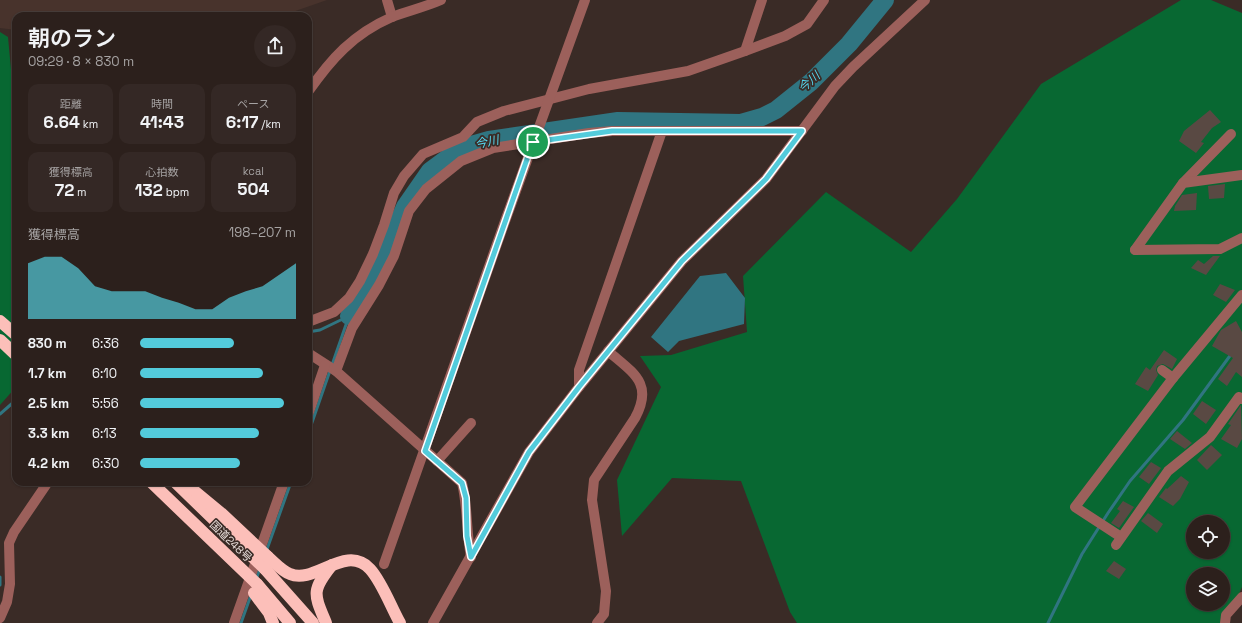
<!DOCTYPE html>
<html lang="ja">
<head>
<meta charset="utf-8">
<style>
  :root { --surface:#2c201c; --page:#342825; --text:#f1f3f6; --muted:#a6a3a3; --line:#483e3b; --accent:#53cbdb }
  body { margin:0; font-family:"Space Grotesk","Noto Sans JP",sans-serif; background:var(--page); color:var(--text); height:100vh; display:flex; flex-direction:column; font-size:15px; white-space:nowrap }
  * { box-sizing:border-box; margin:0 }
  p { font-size:13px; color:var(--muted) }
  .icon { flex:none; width:22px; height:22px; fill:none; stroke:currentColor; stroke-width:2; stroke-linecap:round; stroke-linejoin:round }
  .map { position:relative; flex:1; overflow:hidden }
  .sheet { position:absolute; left:12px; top:12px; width:300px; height:474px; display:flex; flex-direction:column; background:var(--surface); border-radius:12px; box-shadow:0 1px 3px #0004,0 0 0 1px var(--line) }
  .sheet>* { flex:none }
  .tools { position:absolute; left:1186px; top:515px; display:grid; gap:8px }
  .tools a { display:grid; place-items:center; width:44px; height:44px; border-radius:50%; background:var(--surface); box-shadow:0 1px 3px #0004,0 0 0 1px var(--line); font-size:20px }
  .pin { position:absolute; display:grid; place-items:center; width:34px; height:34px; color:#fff; margin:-17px; border:2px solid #fff; border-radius:50%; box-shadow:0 1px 4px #0007 }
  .round { display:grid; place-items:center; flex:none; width:42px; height:42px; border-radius:21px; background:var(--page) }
  .headline { display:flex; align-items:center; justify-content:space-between; height:68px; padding:0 16px }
  h1 { font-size:22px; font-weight:600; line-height:30px }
  .figures { display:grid; grid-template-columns:repeat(3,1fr); gap:6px; height:68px; padding:4px 16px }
  .figures div { display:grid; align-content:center; border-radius:10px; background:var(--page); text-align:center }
  .figures b { font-size:17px; font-weight:600 }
  .figures small { font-size:11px; font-weight:400 }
  .figures p { font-size:11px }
  .chart { height:112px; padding:8px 16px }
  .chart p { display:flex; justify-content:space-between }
  .chart svg { width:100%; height:72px; margin-top:4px; fill:var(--accent); opacity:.7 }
  ul { padding:0 16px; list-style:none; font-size:13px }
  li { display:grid; grid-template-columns:64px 48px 1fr; align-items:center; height:30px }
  li i { height:10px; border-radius:5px; background:var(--accent) }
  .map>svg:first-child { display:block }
  .built { fill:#48332c }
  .forest { fill:#086832; fill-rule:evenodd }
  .water { fill:#307581 }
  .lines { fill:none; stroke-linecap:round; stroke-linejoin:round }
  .stream { stroke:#307581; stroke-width:3 }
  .river { stroke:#307581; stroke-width:18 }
  .building { fill:#594943 }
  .minor { stroke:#9c605b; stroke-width:10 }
  .highway { stroke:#fcbfb9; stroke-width:12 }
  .highway-bridge { stroke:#fcbfb9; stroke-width:12 }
  .route-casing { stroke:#fff; stroke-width:8 }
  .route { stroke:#53cbdb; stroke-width:5 }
  .labels { text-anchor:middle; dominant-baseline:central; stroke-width:3.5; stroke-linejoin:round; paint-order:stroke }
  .street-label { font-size:11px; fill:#e8dedb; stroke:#3a2b26 }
  .water-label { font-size:12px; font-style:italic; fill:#55daf2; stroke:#3a2b26 }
</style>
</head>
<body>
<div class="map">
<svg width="1242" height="623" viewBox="0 0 1242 623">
  <rect width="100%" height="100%" fill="#3a2b26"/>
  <!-- built -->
  <polygon class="built" points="0,0 327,0 281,16 16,16 16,30 0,28"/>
  <!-- forest -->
  <g class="forest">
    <path d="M1181 0H1211L1242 13V587L1226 623H797L790 612 741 481 672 478 622 536 617 480 661 387 640 356 671 355 747 332 743 276 826 192 911 252 957 199 1041 84ZM1193 522H1223V552H1193ZM1193 574H1223V604H1193Z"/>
    <polygon points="0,32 8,37 16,123 16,387 0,405"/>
  </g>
  <!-- water -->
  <polygon class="water" points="726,273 745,298 744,324 679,341 668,352 651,337 700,276"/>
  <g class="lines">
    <!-- stream -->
    <g class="stream">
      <polyline points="308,332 320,330 349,316"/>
      <polyline points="0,414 16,400"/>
      <polyline points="308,434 349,316"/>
      <polyline points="266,552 291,482"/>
      <polyline points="0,577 0,585"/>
      <polyline points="256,580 260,568"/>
      <polyline points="241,623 251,595"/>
      <polyline points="1048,623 1082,554 1108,513 1130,481 1183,420 1232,353"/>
    </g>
    <!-- river -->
    <polyline class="river" points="349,316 366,293 405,207 430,171 461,148 489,140 618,121 741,123 762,117 776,110 811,82 849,44 885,0"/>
  </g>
  <!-- building -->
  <g class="building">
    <polygon points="1210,110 1221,122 1212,128 1201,142 1204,143 1196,153 1179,141 1184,131"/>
    <polygon points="1225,184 1224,198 1209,199 1208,186"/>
    <polygon points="1197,193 1196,210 1174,211 1175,206 1182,195"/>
    <polygon points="1213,256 1220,256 1206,275 1191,268 1198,260 1204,264"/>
    <polygon points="1220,284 1235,290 1226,302 1213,295"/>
    <polygon points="1236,321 1242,332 1242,377 1236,372 1227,386 1218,379 1233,358 1212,346 1221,330"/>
    <polygon points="1164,350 1177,359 1172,369 1163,364 1157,366 1156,370 1158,375 1148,391 1135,384 1146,367 1150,370"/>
    <polygon points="1202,401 1216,410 1206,424 1193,414"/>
    <polygon points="1241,405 1242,439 1237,448 1221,439 1231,425 1228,424"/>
    <polygon points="1177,431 1192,443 1185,449 1170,439"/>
    <polygon points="1211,445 1222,455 1207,470 1197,460"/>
    <polygon points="1151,462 1161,468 1149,484 1139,477"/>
    <polygon points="1181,476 1189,482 1180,499 1173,506 1159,497 1166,488 1167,489"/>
    <polygon points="1123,501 1134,507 1119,528 1111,523 1120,511 1117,509"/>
    <polygon points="1148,513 1163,524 1157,533 1141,521"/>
    <polygon points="1114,561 1126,569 1119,579 1106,571"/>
  </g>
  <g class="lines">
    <!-- minor -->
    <g class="minor">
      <polyline points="387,0 392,17"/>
      <polyline points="745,51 762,0"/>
      <path d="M308 92C331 59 353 34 392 17 408 11 425 7 441 0"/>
      <polyline points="1183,183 1231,134"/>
      <polyline points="1135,250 1183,183 1242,175"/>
      <polyline points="1135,250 1220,249 1242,238"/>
      <polyline points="308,322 334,312 349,298 360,281 373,254 384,225 394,193 404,176 423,154 463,137 477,122 504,111 589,89 688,71 745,51 785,36 807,24 824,0"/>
      <path d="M308 353 336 371 462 483C468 507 466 532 471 557"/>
      <polyline points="1162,370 1173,378"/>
      <polyline points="336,371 352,328 379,285 394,256 409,211 426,189 461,161 493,148 589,133 612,131 802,131"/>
      <polyline points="579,387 579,370 662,131"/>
      <polyline points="308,415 325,365"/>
      <polyline points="437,461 471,423"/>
      <polyline points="1121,537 1075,507 1173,378 1242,295"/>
      <polyline points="1116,545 1168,471 1210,437 1239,397 1242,399"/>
      <polyline points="384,564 504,224 585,0"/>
      <polyline points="0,618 7,602 10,584 9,543 14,532 48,482"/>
      <polyline points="234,623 284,482"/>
      <polyline points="433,623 529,452 579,387 682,261 766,179 835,86 853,67 925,0"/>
      <path d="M597 623 604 614 606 591 592 500 594 480 635 418C654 383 633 373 608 351"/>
      <polyline points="1225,623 1226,615 1242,597"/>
    </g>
    <!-- highway -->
    <g class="highway">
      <polyline points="0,321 16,335"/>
      <polyline points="0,340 16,355"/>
      <path d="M268 557C275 563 282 571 290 574 314 585 346 543 370 569 382 582 391 607 400 623"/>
      <polyline points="265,569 313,623"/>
      <polyline points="257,584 290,623"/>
      <polyline points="254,593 269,613 273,623"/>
      <path d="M326 623C314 594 311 591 332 565"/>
    </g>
    <!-- highway-bridge -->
    <g class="highway-bridge">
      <polyline points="151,482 257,584"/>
      <polyline points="175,482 265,569"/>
      <polyline points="192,489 221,513 268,557"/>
    </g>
  </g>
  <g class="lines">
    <!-- route casing -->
    <g class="route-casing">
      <polygon id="route" points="612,131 802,131 766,179 682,261 579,387 529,452 471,557 467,536 466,498 462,483 425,451 533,142"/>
    </g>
    <!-- route -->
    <use href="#route" class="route"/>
  </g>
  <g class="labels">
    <!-- street labels -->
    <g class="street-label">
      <text transform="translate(231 541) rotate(44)">国道248号</text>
    </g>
    <!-- water labels -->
    <g class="water-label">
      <text transform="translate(809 82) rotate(-42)">今川</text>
      <text transform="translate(487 142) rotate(-12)">今川</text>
    </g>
  </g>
</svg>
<div class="tools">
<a><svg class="icon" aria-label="locate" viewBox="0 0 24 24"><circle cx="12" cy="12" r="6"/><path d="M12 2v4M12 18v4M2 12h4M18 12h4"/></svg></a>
<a><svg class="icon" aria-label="layers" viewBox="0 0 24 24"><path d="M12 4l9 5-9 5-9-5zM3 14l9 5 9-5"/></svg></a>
</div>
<div class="pin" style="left:533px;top:142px;background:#1e9e55"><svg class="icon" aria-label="arrive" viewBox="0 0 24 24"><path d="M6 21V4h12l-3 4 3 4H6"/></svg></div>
<section class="sheet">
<div class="headline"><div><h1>朝のラン</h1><p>09:29 · 8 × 830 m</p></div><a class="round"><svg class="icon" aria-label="share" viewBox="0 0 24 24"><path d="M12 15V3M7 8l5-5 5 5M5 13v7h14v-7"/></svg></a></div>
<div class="figures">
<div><p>距離</p><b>6.64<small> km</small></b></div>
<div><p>時間</p><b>41:43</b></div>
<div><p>ペース</p><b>6:17<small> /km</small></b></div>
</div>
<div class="figures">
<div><p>獲得標高</p><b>72<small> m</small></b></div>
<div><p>心拍数</p><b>132<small> bpm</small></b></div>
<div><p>kcal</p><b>504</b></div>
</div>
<div class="chart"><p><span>獲得標高</span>198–207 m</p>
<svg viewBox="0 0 160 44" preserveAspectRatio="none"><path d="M0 44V10L10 6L20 6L30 13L40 24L50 27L60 27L70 27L80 31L90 34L100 38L110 38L120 31L130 27L140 24L150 17L160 10V44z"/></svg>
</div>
<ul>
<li><b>830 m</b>6:36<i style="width:60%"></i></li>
<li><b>1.7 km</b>6:10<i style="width:79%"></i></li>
<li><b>2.5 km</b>5:56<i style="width:92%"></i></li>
<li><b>3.3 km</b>6:13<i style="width:76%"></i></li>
<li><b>4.2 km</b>6:30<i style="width:64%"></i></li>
</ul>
</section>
</div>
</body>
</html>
